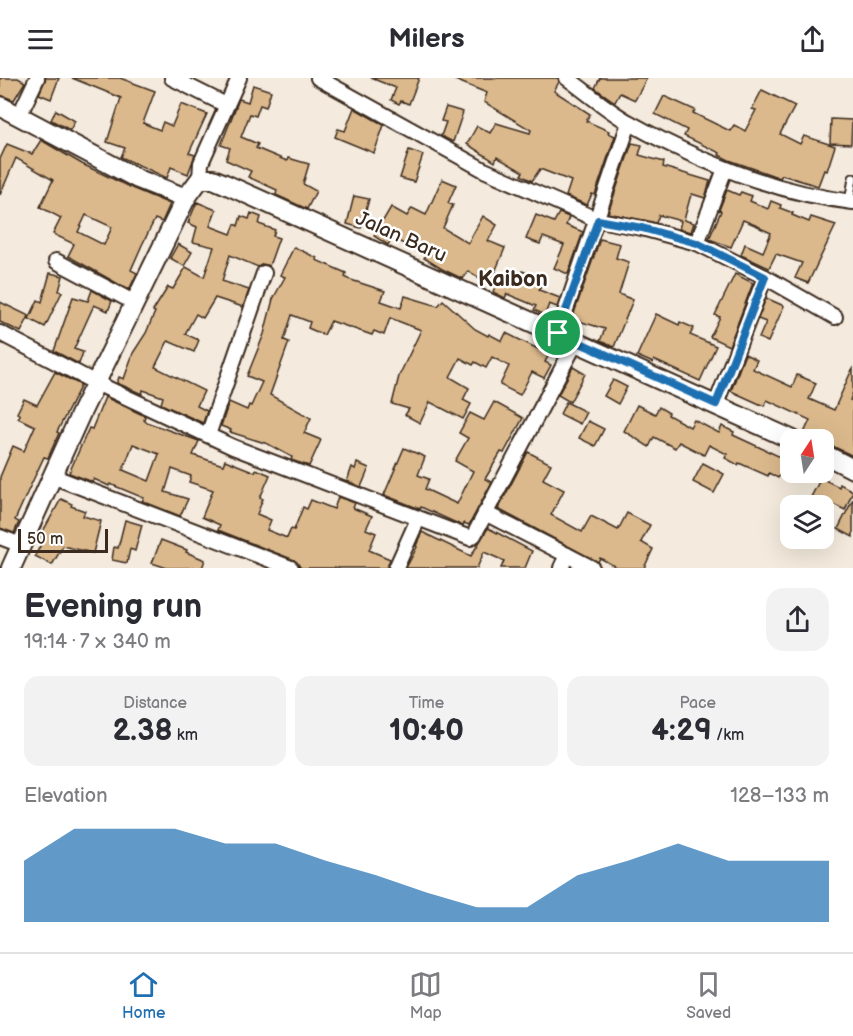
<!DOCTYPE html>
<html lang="en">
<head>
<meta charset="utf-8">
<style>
  :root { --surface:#fff; --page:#f2f2f3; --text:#2b2b33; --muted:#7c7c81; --line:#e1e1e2; --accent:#1f6fb2 }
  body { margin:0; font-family:"Balsamiq Sans",sans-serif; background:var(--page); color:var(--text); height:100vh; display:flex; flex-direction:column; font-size:22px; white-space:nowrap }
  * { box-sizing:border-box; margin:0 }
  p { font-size:20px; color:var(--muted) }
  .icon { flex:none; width:33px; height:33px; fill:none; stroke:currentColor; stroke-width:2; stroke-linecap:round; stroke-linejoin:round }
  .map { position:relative; height:490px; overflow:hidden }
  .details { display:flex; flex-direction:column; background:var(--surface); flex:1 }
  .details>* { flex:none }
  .needle { width:39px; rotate:12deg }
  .fabs { position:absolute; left:780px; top:351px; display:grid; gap:12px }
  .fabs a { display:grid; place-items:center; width:54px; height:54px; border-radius:12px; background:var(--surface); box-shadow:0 6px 24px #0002; font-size:30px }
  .scale { position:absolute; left:18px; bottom:15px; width:90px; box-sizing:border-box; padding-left:6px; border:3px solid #3b2a1e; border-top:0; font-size:16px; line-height:21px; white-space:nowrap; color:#3b2a1e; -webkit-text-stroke:4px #fff; paint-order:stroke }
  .pin { position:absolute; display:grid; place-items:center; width:51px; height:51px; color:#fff; margin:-26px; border:3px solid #fff; border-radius:50%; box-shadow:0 2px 6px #0007 }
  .round { display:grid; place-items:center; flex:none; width:63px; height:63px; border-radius:18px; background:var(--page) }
  .overview { display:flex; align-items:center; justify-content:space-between; height:102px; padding:0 24px }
  h1 { font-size:33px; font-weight:600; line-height:45px }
  .metrics { display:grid; grid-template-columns:repeat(3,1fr); gap:9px; height:102px; padding:6px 24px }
  .metrics div { display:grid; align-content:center; border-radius:15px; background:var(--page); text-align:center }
  .metrics b { font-size:30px; font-weight:600 }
  .metrics small { font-size:16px; font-weight:400 }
  .metrics p { font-size:16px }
  .chart { height:168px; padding:12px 24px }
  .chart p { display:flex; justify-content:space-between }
  .chart svg { width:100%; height:108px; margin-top:6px; fill:var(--accent); opacity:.7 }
  header { display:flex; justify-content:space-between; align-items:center; height:78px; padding:0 24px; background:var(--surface); font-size:27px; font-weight:600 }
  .tab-bar { display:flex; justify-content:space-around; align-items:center; height:84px; border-top:2px solid var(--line); background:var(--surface); font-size:16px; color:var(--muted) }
  .tab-bar a { display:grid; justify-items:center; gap:3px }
  .tab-bar .active { color:var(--accent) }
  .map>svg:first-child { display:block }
  .building { fill:#dbb98d; stroke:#3b2a1e; stroke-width:1.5; fill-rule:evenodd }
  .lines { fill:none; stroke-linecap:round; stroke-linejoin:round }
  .lane-casing { stroke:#3b2a1e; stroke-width:11 }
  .street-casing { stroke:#3b2a1e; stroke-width:18 }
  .secondary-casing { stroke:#3b2a1e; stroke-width:22 }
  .lane { stroke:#fff; stroke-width:7 }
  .street { stroke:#fff; stroke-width:14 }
  .secondary { stroke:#fff; stroke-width:18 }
  .route-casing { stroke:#fff; stroke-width:12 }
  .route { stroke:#1f6fb2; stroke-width:8 }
  .labels { text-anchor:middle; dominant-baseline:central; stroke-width:5; stroke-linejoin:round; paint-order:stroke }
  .street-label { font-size:20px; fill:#3b2a1e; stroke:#fff }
  .quarter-label { font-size:22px; font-weight:bold; fill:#3b2a1e; stroke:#fff }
</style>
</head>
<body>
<header><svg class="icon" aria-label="menu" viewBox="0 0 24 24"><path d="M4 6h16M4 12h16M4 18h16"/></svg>Milers<svg class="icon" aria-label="share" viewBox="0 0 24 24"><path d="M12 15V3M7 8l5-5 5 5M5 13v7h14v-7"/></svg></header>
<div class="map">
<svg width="853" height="490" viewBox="0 0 853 490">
  <rect width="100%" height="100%" fill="#f4eadd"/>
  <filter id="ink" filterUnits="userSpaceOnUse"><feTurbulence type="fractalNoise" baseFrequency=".0167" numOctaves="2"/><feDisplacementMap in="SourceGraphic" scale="12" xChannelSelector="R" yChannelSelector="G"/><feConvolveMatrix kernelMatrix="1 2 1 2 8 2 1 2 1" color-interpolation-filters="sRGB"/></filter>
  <g filter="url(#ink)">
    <!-- building -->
    <g class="building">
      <polygon points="0,0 18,0 25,4 14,22 0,17"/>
      <polygon points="46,0 59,0 51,21 39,16"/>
      <polygon points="72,0 120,0 155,13 143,45 160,52 163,44 172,48 181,26 207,36 189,75 195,77 188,96 171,89 167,100 121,79 125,70 107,64 121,20"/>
      <polygon points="371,0 419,0 409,26 401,23 399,26 391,22 396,10"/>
      <polygon points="450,0 558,0 559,4 554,13 590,36 586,43 609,53 608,55 615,58 595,117 592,116 587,127 566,118 571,103 540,91 532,103 521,97 523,94 497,79 495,84 467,66 477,48 490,55 496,45 530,55 531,52 484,24 487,15"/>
      <polygon points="600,0 647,0 635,22 620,15 615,24 595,10"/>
      <polygon points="253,7 271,13 266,29 260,27 256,38 250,36 241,59 258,66 256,70 287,83 288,80 309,86 303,106 316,113 307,131 276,117 277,112 248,99 251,93 226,82 230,70 221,67 239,21 248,24"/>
      <polygon points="762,12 795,28 780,56 800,66 804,58 835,68 827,93 824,92 818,108 782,97 780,100 769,96 729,82 719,77 720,75 684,58 687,52 655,36 664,18 695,32 693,35 730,53 734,47 745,53 756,32 752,31"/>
      <polygon points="446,29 463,34 453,64 441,58 446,44 441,43"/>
      <polygon points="354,30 384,47 374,75 335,59 338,51 345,53"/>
      <polygon points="56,32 75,43 70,52 51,42"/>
      <polygon points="831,41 852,42 851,66 830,65"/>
      <path d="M41 62 82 86 134 111 170 126 162 144 155 141 142 167 131 192 137 195 129 212 68 178 74 166 53 156 61 140 40 129 53 102 16 80 0 117V81L7 66 32 76ZM86 137 112 149 104 167 78 154Z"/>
      <polygon points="632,65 642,67 639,77 664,84 663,89 710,103 705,120 692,116 690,120 684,142 694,145 691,154 679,151 681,143 659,137 656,145 608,135"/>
      <polygon points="409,72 423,77 414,104 400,100"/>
      <polygon points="442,101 456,107 448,125 453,127 443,150 468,165 483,138 497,147 488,163 505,170 495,194 518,203 522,193 544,201 539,212 560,220 557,229 549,226 545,237 534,232 536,228 507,216 505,220 493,214 495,209 468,193 463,201 442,191 424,180 426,177 392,160 388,167 374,158 391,129 407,138 412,130 426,137"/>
      <polygon points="727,112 739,117 741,114 752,118 750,123 768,131 771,123 781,127 780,130 793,135 792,137 809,144 811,139 836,147 808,205 795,200 802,185 776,176 769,190 741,177 745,166 763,174 771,155 760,150 760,149 743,142 731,169 709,161 721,133 719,132"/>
      <polygon points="354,118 369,121 361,150 347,146"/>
      <polygon points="197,124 216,132 210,148 231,156 235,146 238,148 241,138 249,141 251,135 261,139 259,146 275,152 273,158 279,160 269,188 263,186 258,189 230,177 222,203 249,212 243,229 215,220 203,240 196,236 185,256 199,262 194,274 168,263 155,289 204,313 197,328 207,333 203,345 161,326 163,319 143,312 142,316 117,305 119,299 124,301 133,275 146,255 155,234 153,233 168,209 173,211 186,189 204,199 214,169 193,164 197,149 188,145"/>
      <polygon points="559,135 569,139 566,147 583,154 568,196 554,190 564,167 543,159 540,166 526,161 536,137 554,144"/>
      <polygon points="600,161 620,166 616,180 629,184 619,216 633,222 614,269 600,263 605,251 572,241"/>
      <polygon points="178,166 192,174 184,188 170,180"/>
      <polygon points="294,169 317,180 316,182 346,195 345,199 348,201 385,213 381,223 401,230 405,218 438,228 443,222 475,251 488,258 489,256 502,263 506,255 540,272 543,267 552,271 545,284 551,287 544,300 532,294 520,317 500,307 509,288 492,279 486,290 475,284 473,287 460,280 450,299 469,310 463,322 471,326 463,341 430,324 420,345 405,337 409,331 392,326 399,298 421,252 390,240 384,257 374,253 372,257 331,243 324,257 308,250 310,244 292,237 284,262 289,264 270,317 311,340 304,355 321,362 309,388 291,382 292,379 268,366 230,354 231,352 221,348 229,324 247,332 249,327 251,328 262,304 247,298 264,256 273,221 285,199 280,197"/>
      <polygon points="50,195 63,198 59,213 62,214 45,249 29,241 38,222 42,224"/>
      <polygon points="735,196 753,205 729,268 710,259 720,239 715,237"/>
      <polygon points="92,212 112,223 108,233 94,227 74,271 83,274 79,286 54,273 73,219 88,223"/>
      <polygon points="766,220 784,228 768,264 759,260 766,244 758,241"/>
      <polygon points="0,224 29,238 21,254 0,244"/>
      <polygon points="656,236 679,247 680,244 694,250 690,257 716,268 700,303 654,282 653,285 637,278"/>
      <polygon points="745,276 757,282 753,291 792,309 797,297 816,305 809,321 834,332 853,289 853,314 850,322 853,323 853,378 824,364 824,362 804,359 803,357 810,342 767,322 764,328 731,313"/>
      <polygon points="573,289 585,296 570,324 558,317"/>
      <polygon points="55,294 81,307 57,354 59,355 48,380 44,379 28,413 15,442 19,444 14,455 0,450 0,399 13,368 24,373 35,348 18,340 20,337 17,335 24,321 37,327"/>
      <polygon points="613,302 627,309 618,326 604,318"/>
      <path d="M105 319 145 338 144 342 146 344 199 363 193 377 223 387 225 382 255 394 256 391 270 397 260 420 263 421 257 436 271 442 267 452 287 460 291 451 294 452 303 429 307 431 311 422 334 431 338 419 355 425 353 430 372 438 366 451 376 455 369 472 390 481 387 490H301L294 482 218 452 220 447 202 439 213 412 189 404 191 398 172 391 165 414 188 421 180 438 142 423 144 420 110 406 109 408 94 401 93 404 69 395 89 350 92 351ZM133 366 159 376 149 403 123 392Z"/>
      <polygon points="494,324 523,340 504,375 501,374 485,401 492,404 469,447 464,445 463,448 421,429 420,431 384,417 404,370 425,379 418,397 429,401 425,411 457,426 473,393 455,383 468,360 459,355 470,335 484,342"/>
      <polygon points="566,324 586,334 580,346 560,336"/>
      <polygon points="637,327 655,336 659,329 669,335 668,337 690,349 694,342 719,355 722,348 734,354 733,357 787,382 778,400 769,395 768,398 739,385 738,387 725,380 727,376 709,367 704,377 679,364 675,370 654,359 649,369 624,353"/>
      <polygon points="588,343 604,351 595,368 579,360"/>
      <polygon points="528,374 551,386 543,401 564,412 551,437 582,454 591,438 618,452 627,435 650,447 641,464 653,471 644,490 618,490 600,480 598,484 498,431"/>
      <polygon points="357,385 369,390 361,409 347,403 352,389 355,391"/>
      <polygon points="703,385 724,396 714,415 693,404"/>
      <polygon points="821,400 839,409 840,406 853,413 845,432 821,420 819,423 811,419"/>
      <polygon points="61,421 72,426 71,428 85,433 83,438 101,443 93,475 63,468 52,487 35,478 41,466 37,464"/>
      <polygon points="853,421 853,459 838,451"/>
      <polygon points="125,442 142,447 135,473 130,471 127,485 112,482 114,469 118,470"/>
      <polygon points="488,450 532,473 525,490 501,490 504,483 484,474 477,490 406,490 417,469 416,468 422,454 471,478"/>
      <polygon points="161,462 187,472 186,474 205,482 202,490 167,490 152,485"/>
    </g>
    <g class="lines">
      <!-- lane casing -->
      <g class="lane-casing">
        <polyline id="lane" points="849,124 853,100"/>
      </g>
      <!-- street casing -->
      <g class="street-casing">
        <g id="street">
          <polyline points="172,0 226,27"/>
          <polyline points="318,0 484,92 598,142 642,150 697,165 765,199 716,326"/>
          <path d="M567 0C588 15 608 33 630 45 698 83 776 115 853 124"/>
          <polyline points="19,38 37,0"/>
          <polyline points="200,101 201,85 239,0"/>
          <polyline points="697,165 725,91"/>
          <polyline points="56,183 135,225"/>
          <polyline points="765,199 835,239"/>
          <polyline points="0,255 96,305 233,369 470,460 474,457 577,262"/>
          <polyline points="558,255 629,45"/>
          <polyline points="208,357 264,195"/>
          <polyline points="52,398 291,490"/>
          <polyline points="485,435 567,477 561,490"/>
          <polyline points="0,459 21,467"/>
          <polyline points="567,477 592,490"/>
          <polyline points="396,490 418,441"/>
        </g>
      </g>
      <!-- secondary casing -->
      <g class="secondary-casing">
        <g id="secondary">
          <polyline points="0,28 138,101 186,120 200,101 213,101 225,106 793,362"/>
          <polyline points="824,376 853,391"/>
          <polyline points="11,490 81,335 186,120"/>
        </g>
      </g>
      <!-- lane -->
      <use href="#lane" class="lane"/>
      <!-- street -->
      <use href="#street" class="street"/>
      <!-- secondary -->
      <use href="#secondary" class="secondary"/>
    </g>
  </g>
  <g class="lines" filter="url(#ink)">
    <!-- route casing -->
    <g class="route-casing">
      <polygon id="route" points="598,142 642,150 697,165 765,199 716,326 558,255"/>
    </g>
    <!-- route -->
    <use href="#route" class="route"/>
  </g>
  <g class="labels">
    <!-- street labels -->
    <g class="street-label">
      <text transform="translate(401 159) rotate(24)">Jalan Baru</text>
    </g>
    <!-- quarter labels -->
    <g class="quarter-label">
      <text x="513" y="201">Kaibon</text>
    </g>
  </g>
</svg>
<div class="fabs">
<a><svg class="needle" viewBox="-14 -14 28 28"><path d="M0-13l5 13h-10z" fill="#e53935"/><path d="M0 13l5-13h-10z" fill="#7c7c81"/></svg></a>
<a><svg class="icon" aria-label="layers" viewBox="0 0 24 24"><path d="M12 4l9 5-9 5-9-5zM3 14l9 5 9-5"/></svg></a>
</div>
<div class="scale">50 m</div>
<div class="pin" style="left:558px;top:255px;background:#1e9e55"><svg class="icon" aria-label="arrive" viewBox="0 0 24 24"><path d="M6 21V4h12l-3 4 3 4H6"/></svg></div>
</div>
<section class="details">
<div class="overview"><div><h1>Evening run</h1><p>19:14 · 7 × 340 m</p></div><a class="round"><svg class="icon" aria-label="share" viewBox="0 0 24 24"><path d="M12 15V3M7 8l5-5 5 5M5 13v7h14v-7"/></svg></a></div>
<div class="metrics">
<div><p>Distance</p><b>2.38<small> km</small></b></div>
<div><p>Time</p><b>10:40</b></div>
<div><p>Pace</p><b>4:29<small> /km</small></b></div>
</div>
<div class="chart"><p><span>Elevation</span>128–133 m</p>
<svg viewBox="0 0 160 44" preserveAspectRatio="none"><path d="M0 44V19L10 6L20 6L30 6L40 12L50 12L60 19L70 25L80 32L90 38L100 38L110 25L120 19L130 12L140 19L150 19L160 19V44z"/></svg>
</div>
</section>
<nav class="tab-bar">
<a class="active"><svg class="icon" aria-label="home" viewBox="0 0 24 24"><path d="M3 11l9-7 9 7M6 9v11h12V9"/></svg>Home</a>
<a><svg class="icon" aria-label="map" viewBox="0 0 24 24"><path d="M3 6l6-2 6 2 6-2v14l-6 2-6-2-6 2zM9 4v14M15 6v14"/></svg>Map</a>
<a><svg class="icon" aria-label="saved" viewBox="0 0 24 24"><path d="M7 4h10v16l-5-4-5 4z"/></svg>Saved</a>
</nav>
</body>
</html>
